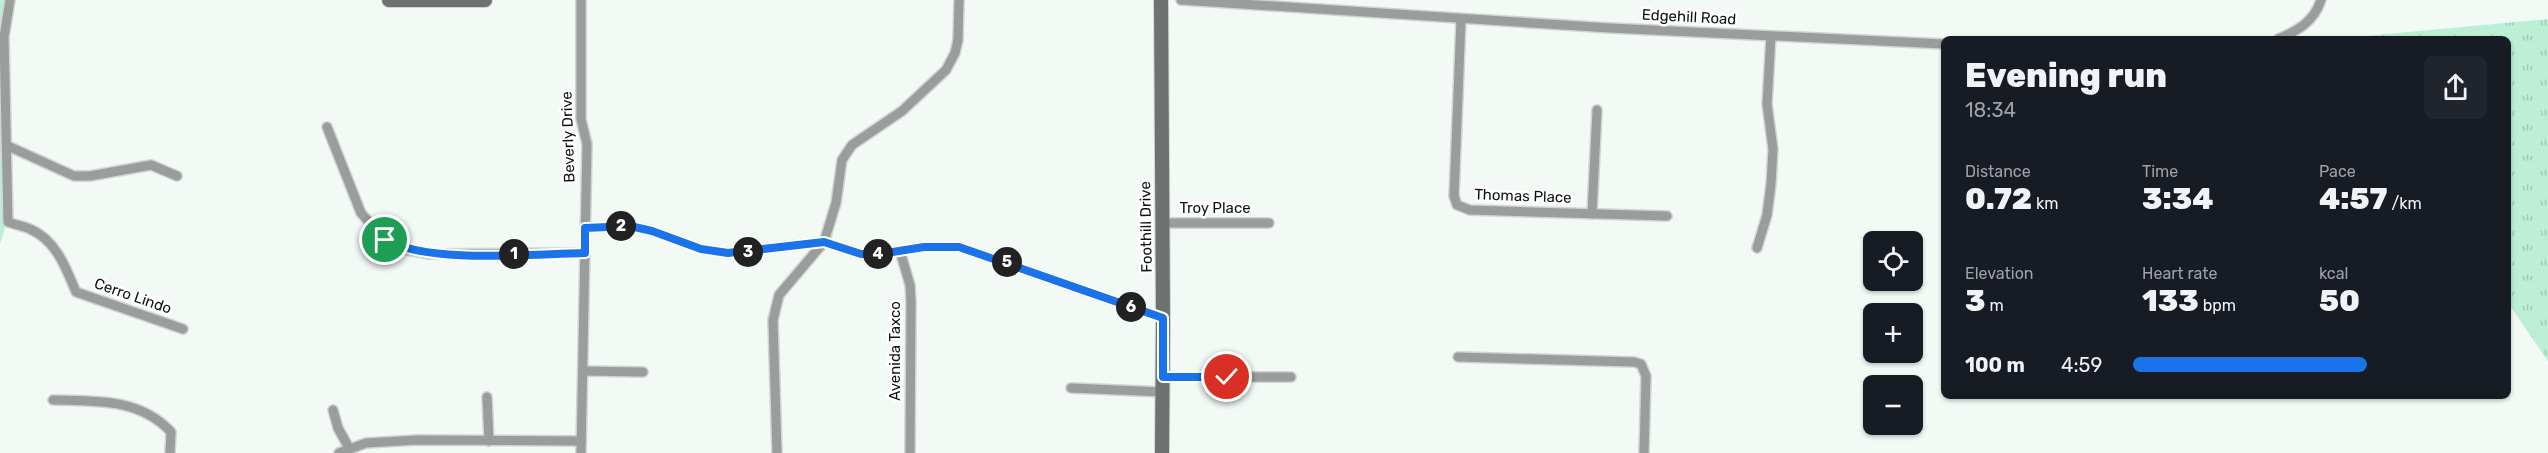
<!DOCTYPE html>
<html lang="en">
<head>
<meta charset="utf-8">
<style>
  :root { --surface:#171b24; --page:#20242c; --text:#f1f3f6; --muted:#9ea1a6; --accent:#1a73e8 }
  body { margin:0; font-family:Rubik,sans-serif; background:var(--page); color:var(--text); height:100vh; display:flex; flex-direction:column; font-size:22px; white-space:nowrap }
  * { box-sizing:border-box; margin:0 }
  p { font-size:20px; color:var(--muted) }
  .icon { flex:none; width:33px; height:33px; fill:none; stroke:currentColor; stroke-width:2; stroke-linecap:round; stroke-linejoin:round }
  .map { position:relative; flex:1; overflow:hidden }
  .details { position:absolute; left:1941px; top:36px; width:570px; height:363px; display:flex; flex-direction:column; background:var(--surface); border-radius:9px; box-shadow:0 2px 4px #0004 }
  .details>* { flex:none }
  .fabs { position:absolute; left:1863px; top:231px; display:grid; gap:12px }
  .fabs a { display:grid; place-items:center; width:60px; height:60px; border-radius:9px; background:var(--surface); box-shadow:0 2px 4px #0004; font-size:30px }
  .pin { position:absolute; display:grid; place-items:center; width:51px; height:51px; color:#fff; margin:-26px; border:3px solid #fff; border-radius:50%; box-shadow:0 2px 6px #0007 }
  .km { position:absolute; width:30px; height:30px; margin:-15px; border-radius:50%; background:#222; color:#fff; font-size:16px; line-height:30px; text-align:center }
  .round { display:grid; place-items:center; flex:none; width:63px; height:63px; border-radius:9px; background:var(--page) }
  .summary { display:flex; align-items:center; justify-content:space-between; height:102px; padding:0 24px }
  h1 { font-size:33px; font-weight:800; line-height:45px }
  .stats { display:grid; grid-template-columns:repeat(3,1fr); gap:9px; height:102px; padding:6px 24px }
  .stats div { display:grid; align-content:center }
  .stats b { font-size:30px; font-weight:800 }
  .stats small { font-size:16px; font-weight:400 }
  .stats p { font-size:16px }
  ul { padding:0 24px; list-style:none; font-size:20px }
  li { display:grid; grid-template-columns:96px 72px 1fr; align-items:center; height:45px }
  li i { height:15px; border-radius:8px; background:var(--accent) }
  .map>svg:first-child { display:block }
  .grass { fill:url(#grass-tufts) }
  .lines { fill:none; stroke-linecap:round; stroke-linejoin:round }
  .street-casing { stroke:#cfd5d1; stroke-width:12 }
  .secondary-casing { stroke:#cfd5d1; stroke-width:16 }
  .street { stroke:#9a9d9b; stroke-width:9 }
  .secondary { stroke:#6e7270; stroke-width:14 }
  .route-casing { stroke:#fff; stroke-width:12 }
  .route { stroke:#1a73e8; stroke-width:8 }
  .labels { text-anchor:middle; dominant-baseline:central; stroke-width:5; stroke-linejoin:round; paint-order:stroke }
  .street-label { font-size:15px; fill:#0f1110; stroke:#fff }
</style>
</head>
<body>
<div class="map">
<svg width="2548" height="453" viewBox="0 0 2548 453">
  <defs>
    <pattern id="grass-tufts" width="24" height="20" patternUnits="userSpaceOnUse" patternTransform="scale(1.5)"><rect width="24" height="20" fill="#bcefd5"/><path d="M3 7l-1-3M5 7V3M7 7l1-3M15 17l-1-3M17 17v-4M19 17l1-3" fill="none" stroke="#a0ccb6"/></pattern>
  </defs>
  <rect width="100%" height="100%" fill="#f3faf6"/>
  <!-- grass -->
  <g class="grass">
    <polygon points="0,0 10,0 7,22 7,222 0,244"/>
    <polygon points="2548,19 2548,361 2508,303 2508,39 2334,39"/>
  </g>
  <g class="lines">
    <!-- street casing -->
    <g class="street-casing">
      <g id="street">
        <path d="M10 0 4 37 8 222C16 225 23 226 30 229 56 240 66 268 76 292L183 329"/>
        <polyline points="1181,0 1610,28 1944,44"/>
        <polyline points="1461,19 1454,196 1457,205 1470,210 1667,216"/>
        <path d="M2278 39C2297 31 2314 22 2321 0"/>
        <polyline points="327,127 361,213 385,240 403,249 429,254 585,253"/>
        <polyline points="8,146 74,176 90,176 151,165 177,176"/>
        <polyline points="1592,214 1597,110"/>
        <polyline points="1162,223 1269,223"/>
        <polyline points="585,228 630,226 653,231 701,249 728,253 824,242 861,254 880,254 924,247 959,247 1163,318"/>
        <polyline points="1757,248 1767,215 1771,184 1773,149 1767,104 1771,36"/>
        <polyline points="900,251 910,285 911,302 910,453"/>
        <polyline points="1458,357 1634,362 1641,364 1646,376 1644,453"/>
        <polyline points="583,371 643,372"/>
        <polyline points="1163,377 1291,377"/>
        <polyline points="1071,388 1163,392"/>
        <polyline points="487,397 489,441"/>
        <path d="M53 400C95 401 140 398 171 432L170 453"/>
        <polyline points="333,410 338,428 349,448"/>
        <polyline points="339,453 366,443 417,440 581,441"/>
        <polyline points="581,453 587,144 581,119 581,0"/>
        <polyline points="777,453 773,320 779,295 824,242 836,203 842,160 852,145 902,111 946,70 955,53 958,40 959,0"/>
      </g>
    </g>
    <!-- secondary casing -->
    <g class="secondary-casing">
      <g id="secondary">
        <polyline points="389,0 485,0"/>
        <polyline points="1161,0 1163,318 1162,453"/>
      </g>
    </g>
    <!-- street -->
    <use href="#street" class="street"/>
    <!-- secondary -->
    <use href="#secondary" class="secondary"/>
  </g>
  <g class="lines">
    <!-- route casing -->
    <g class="route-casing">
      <path id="route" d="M385 240C432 264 529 254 585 253V228L630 226 652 231 701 249 728 253 824 242 861 254H880L924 247H959L1163 318V377H1227"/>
    </g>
    <!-- route -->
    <use href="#route" class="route"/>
  </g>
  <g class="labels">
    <!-- street labels -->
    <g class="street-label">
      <text transform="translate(1689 17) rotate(3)">Edgehill Road</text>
      <text transform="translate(568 137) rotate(-92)">Beverly Drive</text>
      <text transform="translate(1523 196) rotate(2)">Thomas Place</text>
      <text x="1215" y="208">Troy Place</text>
      <text transform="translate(1146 227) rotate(-91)">Foothill Drive</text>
      <text transform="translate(133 296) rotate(19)">Cerro Lindo</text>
      <text transform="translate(895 351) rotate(-90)">Avenida Taxco</text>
    </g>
  </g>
</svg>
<div class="fabs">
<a><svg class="icon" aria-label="locate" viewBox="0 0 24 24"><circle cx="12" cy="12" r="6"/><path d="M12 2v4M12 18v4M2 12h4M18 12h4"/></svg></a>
<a>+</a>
<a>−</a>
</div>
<div class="pin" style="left:385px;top:240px;background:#1e9e55"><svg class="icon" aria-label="arrive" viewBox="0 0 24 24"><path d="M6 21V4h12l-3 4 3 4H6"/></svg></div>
<div class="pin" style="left:1227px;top:377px;background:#d93025"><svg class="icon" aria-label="check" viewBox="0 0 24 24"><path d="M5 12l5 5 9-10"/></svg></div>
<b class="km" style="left:514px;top:254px">1</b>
<b class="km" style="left:621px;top:226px">2</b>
<b class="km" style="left:748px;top:252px">3</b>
<b class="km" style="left:878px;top:254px">4</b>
<b class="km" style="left:1007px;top:262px">5</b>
<b class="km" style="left:1131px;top:307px">6</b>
<section class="details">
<div class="summary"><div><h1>Evening run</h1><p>18:34</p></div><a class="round"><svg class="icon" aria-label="share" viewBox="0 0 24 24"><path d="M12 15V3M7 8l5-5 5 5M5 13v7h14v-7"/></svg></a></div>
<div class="stats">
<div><p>Distance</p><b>0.72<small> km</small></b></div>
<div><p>Time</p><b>3:34</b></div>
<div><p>Pace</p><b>4:57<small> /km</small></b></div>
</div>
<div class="stats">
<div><p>Elevation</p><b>3<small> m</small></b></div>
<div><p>Heart rate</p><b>133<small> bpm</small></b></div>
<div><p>kcal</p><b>50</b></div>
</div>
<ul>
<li><b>100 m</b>4:59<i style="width:66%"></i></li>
</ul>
</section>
</div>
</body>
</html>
